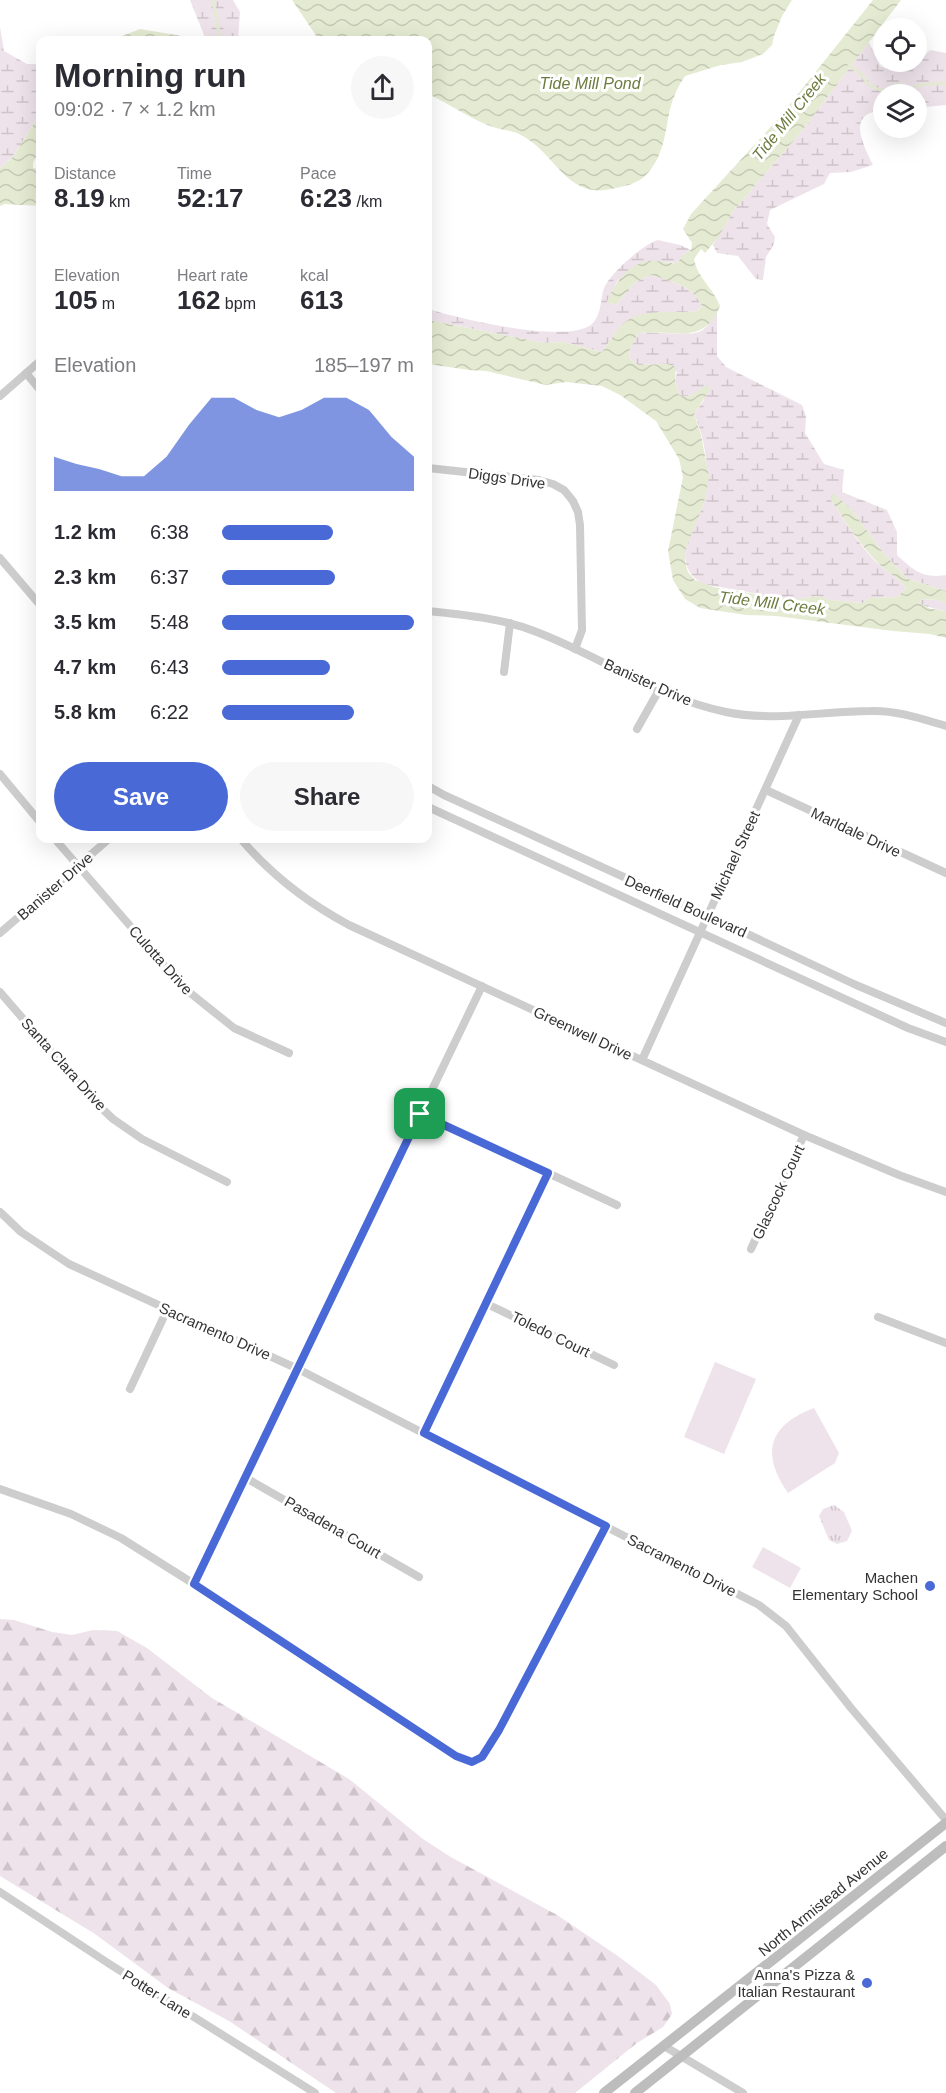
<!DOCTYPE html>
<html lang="en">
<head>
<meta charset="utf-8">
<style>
  :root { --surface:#fff; --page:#f7f7f7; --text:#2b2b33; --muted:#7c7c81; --accent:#4969d6 }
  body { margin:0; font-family:Helvetica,sans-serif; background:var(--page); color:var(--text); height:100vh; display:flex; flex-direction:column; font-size:22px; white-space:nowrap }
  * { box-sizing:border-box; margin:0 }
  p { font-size:20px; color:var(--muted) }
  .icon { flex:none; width:33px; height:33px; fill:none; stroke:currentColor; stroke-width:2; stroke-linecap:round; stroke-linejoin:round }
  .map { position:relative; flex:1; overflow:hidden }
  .panel { position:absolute; left:36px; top:36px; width:396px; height:807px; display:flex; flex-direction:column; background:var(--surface); border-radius:12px; box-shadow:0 6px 24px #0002 }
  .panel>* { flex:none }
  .controls { position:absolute; left:873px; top:18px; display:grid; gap:12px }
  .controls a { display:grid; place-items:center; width:54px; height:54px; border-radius:50%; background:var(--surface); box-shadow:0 6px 24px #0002; font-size:30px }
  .pin { position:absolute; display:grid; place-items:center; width:51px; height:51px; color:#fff; margin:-26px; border-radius:12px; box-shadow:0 3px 9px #0006 }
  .round { display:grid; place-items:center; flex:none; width:63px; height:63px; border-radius:32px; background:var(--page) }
  .headline { display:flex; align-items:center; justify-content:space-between; height:102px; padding:0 18px }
  h1 { font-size:33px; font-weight:600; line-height:45px }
  .stats { display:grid; grid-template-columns:repeat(3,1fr); gap:9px; height:102px; padding:6px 18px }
  .stats div { display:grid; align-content:center }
  .stats b { font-size:26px; font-weight:600 }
  .stats small { font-size:16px; font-weight:400 }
  .stats p { font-size:16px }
  .chart { height:168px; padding:12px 18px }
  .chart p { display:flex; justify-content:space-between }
  .chart svg { width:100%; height:108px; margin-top:6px; fill:var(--accent); opacity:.7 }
  .action { display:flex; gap:12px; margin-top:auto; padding:12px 18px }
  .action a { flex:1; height:69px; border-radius:36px; background:var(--accent); color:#fff; font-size:24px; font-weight:600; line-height:69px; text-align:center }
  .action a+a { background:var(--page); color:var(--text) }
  ul { padding:0 18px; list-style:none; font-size:20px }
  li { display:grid; grid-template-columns:96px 72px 1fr; align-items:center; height:45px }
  li i { height:15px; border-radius:8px; background:var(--accent) }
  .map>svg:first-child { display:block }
  .forest { fill:url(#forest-firs) }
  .wetland { fill:url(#wetland-marsh) }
  .park { fill:url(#park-tufts) }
  .pitch { fill:#eee3ea }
  .water { fill:url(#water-waves) }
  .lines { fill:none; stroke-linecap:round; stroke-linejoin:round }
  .stream { stroke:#e5ebd2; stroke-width:3 }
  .street { stroke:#cdcdcd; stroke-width:8 }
  .secondary { stroke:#bdbdbd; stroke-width:10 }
  .route-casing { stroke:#fff; stroke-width:12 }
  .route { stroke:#4969d6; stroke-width:8 }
  .poi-dot { fill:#4969d6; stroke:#fff; stroke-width:2 }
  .labels { text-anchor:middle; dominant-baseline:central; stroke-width:6; stroke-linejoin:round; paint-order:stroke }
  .street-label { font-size:15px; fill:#333; stroke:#fff }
  .poi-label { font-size:15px; fill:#333; stroke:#fff; text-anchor:end }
  .water-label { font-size:16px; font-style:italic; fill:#6e7b3f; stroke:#fff }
</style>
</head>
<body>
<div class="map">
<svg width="946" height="2093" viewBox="0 0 946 2093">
  <defs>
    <pattern id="forest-firs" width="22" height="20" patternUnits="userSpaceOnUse" patternTransform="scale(1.5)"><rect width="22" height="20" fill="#eee3ea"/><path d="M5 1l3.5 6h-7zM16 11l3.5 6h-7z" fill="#cdc3c9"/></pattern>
    <pattern id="wetland-marsh" width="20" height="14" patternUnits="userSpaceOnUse" patternTransform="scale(1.5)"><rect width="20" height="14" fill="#eee3ea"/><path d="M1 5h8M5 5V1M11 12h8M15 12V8" fill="none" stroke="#cdc3c9"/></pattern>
    <pattern id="park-tufts" width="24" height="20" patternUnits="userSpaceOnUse" patternTransform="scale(1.5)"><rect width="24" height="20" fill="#eee3ea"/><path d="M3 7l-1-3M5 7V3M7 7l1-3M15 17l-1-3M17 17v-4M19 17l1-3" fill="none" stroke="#cdc3c9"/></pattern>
    <pattern id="water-waves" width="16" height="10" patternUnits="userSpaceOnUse" patternTransform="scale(1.5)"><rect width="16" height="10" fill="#e5ebd2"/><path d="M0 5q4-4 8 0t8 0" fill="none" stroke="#c5cab5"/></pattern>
  </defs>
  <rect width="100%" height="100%" fill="#fff"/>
  <!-- forest -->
  <polygon class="forest" points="0,1619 14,1620 52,1632 72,1635 93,1630 117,1631 147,1648 212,1698 349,1779 423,1839 449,1856 557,1915 618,1956 656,1985 670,2004 672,2014 663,2027 637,2043 575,2093 336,2093 229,2021 168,1988 95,1934 0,1876"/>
  <!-- wetland -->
  <g class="wetland">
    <polygon points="190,0 233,0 240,12 238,40 206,40"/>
    <polygon points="0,27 4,51 27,64 40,64 40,114 12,158 0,168"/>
    <path d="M869 42 880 66C908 78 911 69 930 50L946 53V105L925 107 917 114 916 94H884L883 117 878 111C846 115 865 148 873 165L851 172 830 173 824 184 770 210 767 224 775 237 774 244 766 257 763 280 756 279 738 256 717 253 713 245 733 211 801 132Z"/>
    <path d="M658 240 680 245 691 250 684 254 677 263 651 261 618 280 607 302 616 305 635 282 651 275C670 281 693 285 702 306L697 311C677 314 642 309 626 322 616 330 609 342 602 352L563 342 544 343 428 320V309C457 318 572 346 593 323 602 313 600 299 604 288 611 273 643 244 658 240Z"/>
    <path d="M717 312V356L726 367 802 405 806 416 805 433 824 464 844 470 842 492 887 510 897 532V555C913 570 923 579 946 575V591L908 579 884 554 852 510 831 500C845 521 859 545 877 563 887 572 898 577 906 588L897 597 869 598 863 603 830 600 818 596 792 600 703 584C676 568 685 543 696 519 699 514 703 508 704 502 710 473 706 441 694 414L704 400 703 387C695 394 691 398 679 395L675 380 677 372 667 364 638 365 630 359 629 351 638 333C654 331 690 337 701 331 708 327 713 319 717 312Z"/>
    <path d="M922 599 937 600 946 603V612C936 608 928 608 919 603Z"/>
  </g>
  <!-- park -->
  <polygon class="park" points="834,1505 844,1512 852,1531 847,1541 837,1544 829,1540 819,1516 823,1509"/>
  <!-- pitch -->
  <g class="pitch">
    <polygon points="715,1362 756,1379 724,1454 684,1437"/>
    <path d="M814 1408 839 1453 835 1463 788 1493C760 1453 769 1425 814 1408Z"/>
    <polygon points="763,1547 801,1568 790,1588 752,1567"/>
  </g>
  <!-- water -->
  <g class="water">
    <path d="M292 0H792L782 16 774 36 772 45 763 54 742 62 721 65 685 76C678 86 673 97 670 109 665 133 664 157 645 176 638 183 626 186 616 188 565 202 557 152 519 134 511 130 501 130 493 127 470 119 450 104 428 94V40H319Z"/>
    <path d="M873 0H901L801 132 733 211 718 238 705 253 701 249 694 259C697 277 713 288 720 306 704 347 672 329 638 333L629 351 630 359 638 365 667 364 676 367 675 380 679 395C696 400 695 388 709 385V391L694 414 701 435 709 477 704 503 686 548 685 561 688 572 695 580 714 587 791 600 818 596 830 600 863 603 869 598 897 597 906 588C898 577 886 572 877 562 859 544 845 521 831 500L833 493 852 510 884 554 908 579 946 591V603L937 600 922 599 919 603 931 609H936L946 612V638L930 634 893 631 776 616 746 615 700 608 685 599 673 580 668 551 683 477 679 459 656 421 620 395 602 386 566 382 546 385 486 371 469 370 428 364V320L544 343 563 342 602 352C610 342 617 327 628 320 647 308 676 314 697 311L702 306C693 285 670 281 651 275L635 282 616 305 607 302C615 283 627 264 649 261 658 260 668 264 677 263L684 254 691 250 692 243 683 229 691 214 778 119Z"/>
    <polygon points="140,29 182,36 188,40 112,40"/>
    <polygon points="40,114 40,149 33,163 33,168 40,170 40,206 5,204 0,206 0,168 12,158"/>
  </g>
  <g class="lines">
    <!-- stream -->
    <g class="stream">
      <polyline points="213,0 220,40"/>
      <polyline points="849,65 860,73 869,85 887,93 895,84 903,86 906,93 919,85 946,83"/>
    </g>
    <!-- street -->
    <g class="street">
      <polyline points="26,373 40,390"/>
      <polyline points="0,396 40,361"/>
      <polyline points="428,468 539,480 553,484 564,490 573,501 578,512 580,525 582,630 575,649"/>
      <polyline points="0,558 40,605"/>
      <path d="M428 611C464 615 500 618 534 631 599 655 657 698 726 712 774 722 822 711 871 711 896 710 922 719 946 726"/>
      <polyline points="504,672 510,623"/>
      <polyline points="637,729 659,690"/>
      <polyline points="0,774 40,822"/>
      <polyline points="428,786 444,795 707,915 856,985 946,1023"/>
      <polyline points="766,790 946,873"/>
      <polyline points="428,807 908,1028 946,1042"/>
      <polyline points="54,838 184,988 234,1028 289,1053"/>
      <path d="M240 838C271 875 308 903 349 925L804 1135 899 1175 946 1192"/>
      <polyline points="0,933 110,838"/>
      <polyline points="0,992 93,1100 113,1119 142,1139 227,1182"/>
      <polyline points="642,1060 799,715"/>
      <polyline points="420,1114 617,1205"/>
      <polyline points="0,1212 21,1232 69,1264 298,1369 759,1605 786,1626 851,1708 946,1820"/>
      <polyline points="751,1249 804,1135"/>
      <polyline points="487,1304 614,1365"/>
      <polyline points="878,1317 946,1343"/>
      <polyline points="130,1389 167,1310"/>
      <polyline points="424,1433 548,1173"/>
      <polyline points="246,1478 419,1577"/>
      <polyline points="0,1489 71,1514 121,1538 194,1584 456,1756 472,1762 482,1757 499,1730 606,1526"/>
      <polyline points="194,1584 482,986"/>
      <polyline points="0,1892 111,1965 315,2093"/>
      <polyline points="664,2046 743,2093"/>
    </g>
    <!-- secondary -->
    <g class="secondary">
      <polyline points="604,2093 946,1823"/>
      <polyline points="635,2093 946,1846"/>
    </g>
  </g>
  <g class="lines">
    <!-- route casing -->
    <g class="route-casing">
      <polygon id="route" points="420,1114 548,1173 424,1433 606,1526 499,1730 482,1757 472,1762 456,1756 194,1584"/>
    </g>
    <!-- route -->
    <use href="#route" class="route"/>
  </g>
  <!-- markers -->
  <g class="poi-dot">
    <circle cx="930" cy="1586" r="6"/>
    <circle cx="867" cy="1983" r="6"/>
  </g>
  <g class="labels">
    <!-- street labels -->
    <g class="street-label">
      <text transform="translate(507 478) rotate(8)">Diggs Drive</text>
      <text transform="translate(648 682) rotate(24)">Banister Drive</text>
      <text transform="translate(856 832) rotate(25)">Marldale Drive</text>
      <text transform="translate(735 855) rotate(-65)">Michael Street</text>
      <text transform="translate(55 886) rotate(-41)">Banister Drive</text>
      <text transform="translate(686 906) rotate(24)">Deerfield Boulevard</text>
      <text transform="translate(161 960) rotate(48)">Culotta Drive</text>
      <text transform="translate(583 1033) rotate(25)">Greenwell Drive</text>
      <text transform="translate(64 1064) rotate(48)">Santa Clara Drive</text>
      <text transform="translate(778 1192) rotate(-65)">Glascock Court</text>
      <text transform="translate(215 1331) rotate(24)">Sacramento Drive</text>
      <text transform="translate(551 1334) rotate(26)">Toledo Court</text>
      <text transform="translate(333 1527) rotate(30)">Pasadena Court</text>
      <text transform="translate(682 1565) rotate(27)">Sacramento Drive</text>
      <text transform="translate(823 1902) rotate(-39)">North Armistead Avenue</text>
      <text transform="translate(157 1994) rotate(32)">Potter Lane</text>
    </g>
    <!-- poi labels -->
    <g class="poi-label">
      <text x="918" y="1577">Machen<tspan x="918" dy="17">Elementary School</tspan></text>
      <text x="855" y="1974">Anna's Pizza &amp;<tspan x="855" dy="17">Italian Restaurant</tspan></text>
    </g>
    <!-- water labels -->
    <g class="water-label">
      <text x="590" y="83">Tide Mill Pond</text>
      <text transform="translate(789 117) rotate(-51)">Tide Mill Creek</text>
      <text transform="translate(772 603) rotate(7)">Tide Mill Creek</text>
    </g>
  </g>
</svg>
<div class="controls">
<a><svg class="icon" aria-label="locate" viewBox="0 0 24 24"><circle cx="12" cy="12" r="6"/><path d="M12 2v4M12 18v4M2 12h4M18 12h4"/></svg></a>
<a><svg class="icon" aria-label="layers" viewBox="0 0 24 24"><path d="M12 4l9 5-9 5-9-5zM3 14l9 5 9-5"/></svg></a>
</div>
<div class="pin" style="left:420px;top:1114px;background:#1e9e55"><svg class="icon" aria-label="arrive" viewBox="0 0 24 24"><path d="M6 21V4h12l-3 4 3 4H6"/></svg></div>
<section class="panel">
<div class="headline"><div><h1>Morning run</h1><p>09:02 · 7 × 1.2 km</p></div><a class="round"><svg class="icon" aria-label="share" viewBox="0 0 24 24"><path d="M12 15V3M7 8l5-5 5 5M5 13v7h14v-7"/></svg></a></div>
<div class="stats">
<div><p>Distance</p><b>8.19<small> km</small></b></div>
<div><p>Time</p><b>52:17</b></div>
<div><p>Pace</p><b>6:23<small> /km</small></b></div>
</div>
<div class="stats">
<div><p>Elevation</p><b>105<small> m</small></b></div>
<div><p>Heart rate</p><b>162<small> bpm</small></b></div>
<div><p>kcal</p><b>613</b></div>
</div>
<div class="chart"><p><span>Elevation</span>185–197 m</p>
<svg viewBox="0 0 160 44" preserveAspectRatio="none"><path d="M0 44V30L10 33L20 35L30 38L40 38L50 30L60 17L70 6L80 6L90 11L100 14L110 11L120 6L130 6L140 11L150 22L160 30V44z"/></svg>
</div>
<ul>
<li><b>1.2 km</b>6:38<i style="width:58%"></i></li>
<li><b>2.3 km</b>6:37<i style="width:59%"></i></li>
<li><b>3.5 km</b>5:48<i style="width:100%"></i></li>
<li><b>4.7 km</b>6:43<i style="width:56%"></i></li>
<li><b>5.8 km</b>6:22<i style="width:69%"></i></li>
</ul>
<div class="action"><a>Save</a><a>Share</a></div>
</section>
</div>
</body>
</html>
